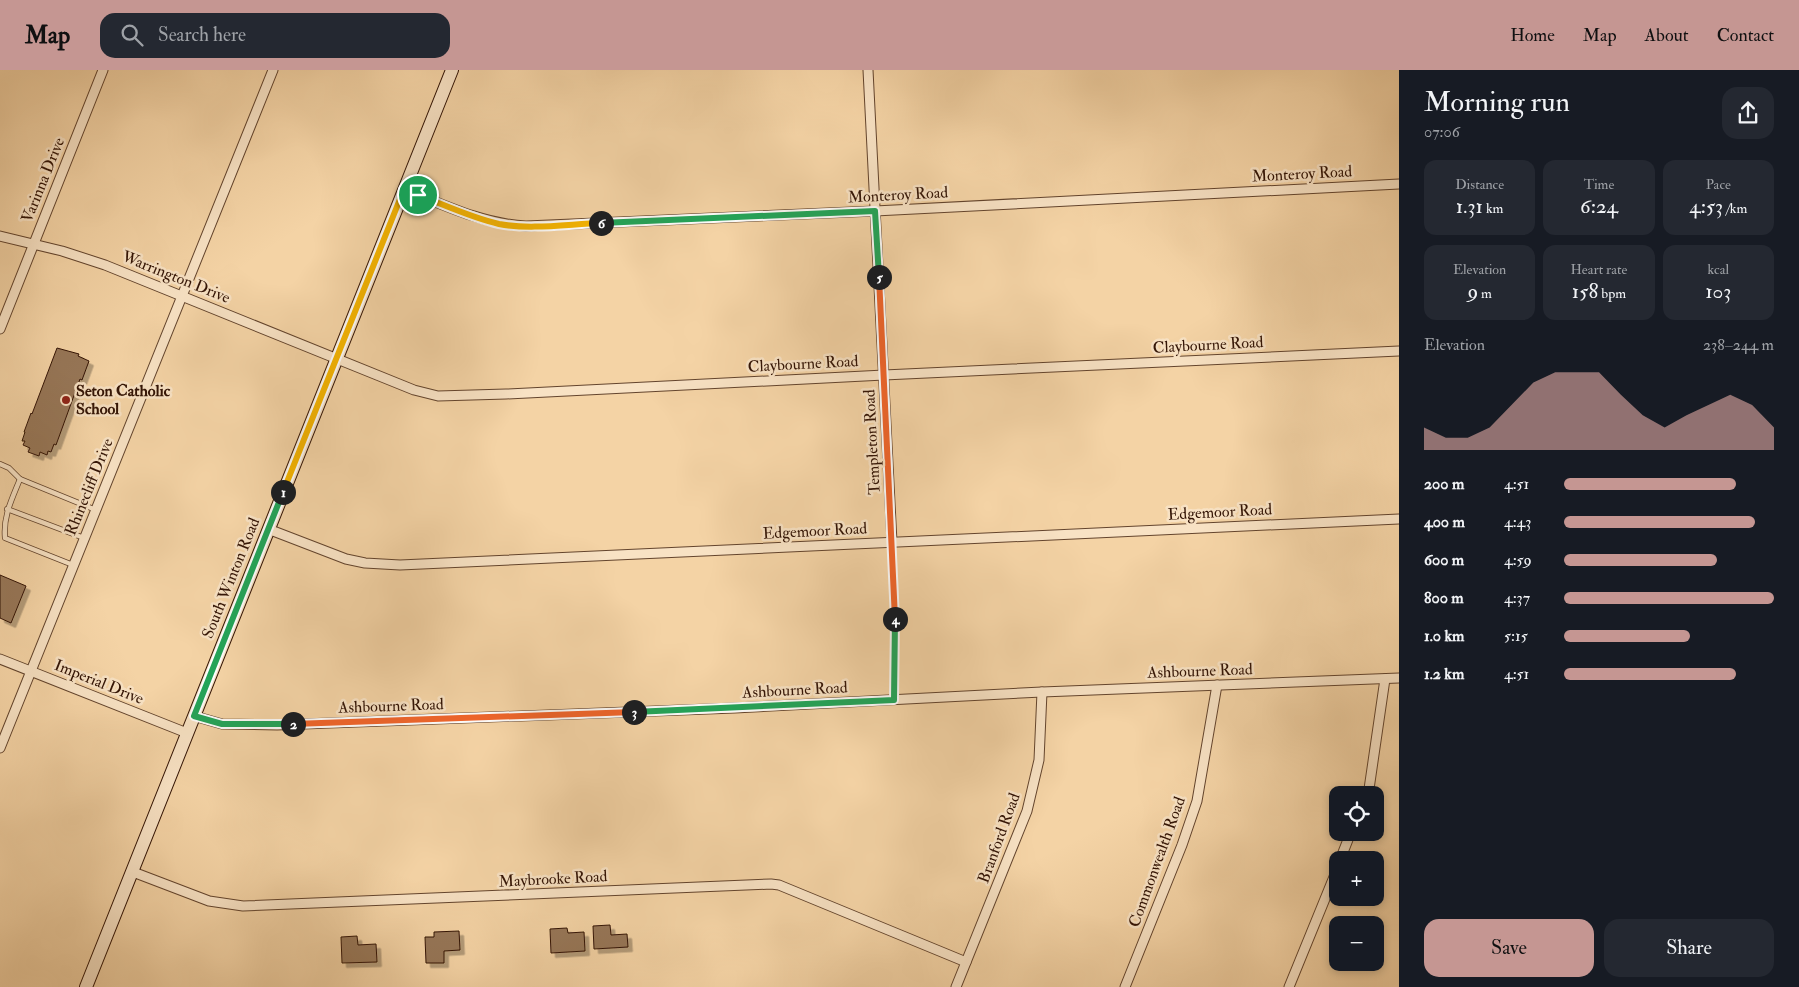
<!DOCTYPE html>
<html lang="en">
<head>
<meta charset="utf-8">
<style>
  :root { --surface:#171b24; --page:#242831; --text:#f1f3f6; --muted:#9ea1a6; --accent:#c59692 }
  body { margin:0; font-family:"IM FELL Double Pica",serif; background:var(--page); color:var(--text); height:100vh; display:flex; flex-direction:column; font-size:19px; white-space:nowrap }
  * { box-sizing:border-box; margin:0 }
  p { font-size:16px; color:var(--muted) }
  .icon { flex:none; width:28px; height:28px; fill:none; stroke:currentColor; stroke-width:2; stroke-linecap:round; stroke-linejoin:round }
  .map { position:relative; flex:1; overflow:hidden }
  .details { display:flex; flex-direction:column; background:var(--surface); width:400px }
  .details>* { flex:none }
  .fabs { position:absolute; left:1329px; top:716px; display:grid; gap:10px }
  .fabs a { display:grid; place-items:center; width:55px; height:55px; border-radius:10px; background:var(--surface); box-shadow:0 2px 8px #0003; font-size:25px }
  .pin { position:absolute; display:grid; place-items:center; width:42px; height:42px; color:#fff; margin:-21px; border:2px solid #fff; border-radius:50%; box-shadow:0 1px 5px #0007 }
  .km { position:absolute; width:25px; height:25px; margin:-12px; border-radius:50%; background:#222; color:#fff; font-size:14px; line-height:25px; text-align:center }
  .round { display:grid; place-items:center; flex:none; width:52px; height:52px; border-radius:15px; background:var(--page) }
  .overview { display:flex; align-items:center; justify-content:space-between; height:85px; padding:0 25px }
  h1 { font-size:28px; font-weight:600; line-height:38px }
  .figures { display:grid; grid-template-columns:repeat(3,1fr); gap:8px; height:85px; padding:5px 25px }
  .figures div { display:grid; align-content:center; border-radius:12px; background:var(--page); text-align:center }
  .figures b { font-size:21px; font-weight:600 }
  .figures small { font-size:14px; font-weight:400 }
  .figures p { font-size:14px }
  .chart { height:140px; padding:10px 25px }
  .chart p { display:flex; justify-content:space-between }
  .chart svg { width:100%; height:90px; margin-top:5px; fill:var(--accent); opacity:.7 }
  .primary-button { display:flex; gap:10px; margin-top:auto; padding:10px 25px }
  .primary-button a { flex:1; height:58px; border-radius:15px; background:var(--accent); color:#111; font-size:20px; font-weight:600; line-height:58px; text-align:center }
  .primary-button a+a { background:var(--page); color:var(--text) }
  ul { padding:0 25px; list-style:none; font-size:16px }
  li { display:grid; grid-template-columns:80px 60px 1fr; align-items:center; height:38px }
  li i { height:12px; border-radius:6px; background:var(--accent) }
  header { display:flex; align-items:center; gap:30px; box-sizing:border-box; height:70px; padding:0 25px; background:var(--accent); color:#111 }
  header strong { font-size:24px }
  nav { display:flex; gap:28px; margin-inline-start:auto; font-size:18px }
  .search { width:350px; height:45px; background:var(--page); display:flex; align-items:center; gap:12px; box-sizing:border-box; padding:0 18px; border-radius:15px; color:var(--muted); font-size:19px }
  main { display:flex; flex:1; min-height:0 }
  .map>svg:first-child { display:block }
  .building { fill:#977758; stroke:#331405; filter:url(#shadow) }
  .lines { fill:none; stroke-linecap:round; stroke-linejoin:round }
  .lane-casing { stroke:#63442d; stroke-width:6 }
  .street-casing { stroke:#63442d; stroke-width:11 }
  .secondary-casing { stroke:#331405; stroke-width:14 }
  .path { stroke:#331405; stroke-width:2; stroke-dasharray:4 2.5; stroke-linecap:butt }
  .lane { stroke:#f8e2c4; stroke-width:4.5 }
  .street { stroke:#f8e2c4; stroke-width:9 }
  .secondary { stroke:#f8e2c4; stroke-width:12 }
  .split-1-casing { stroke:#fff; stroke-width:10 }
  .split-2-casing { stroke:#fff; stroke-width:10 }
  .split-3-casing { stroke:#fff; stroke-width:10 }
  .split-4-casing { stroke:#fff; stroke-width:10 }
  .split-5-casing { stroke:#fff; stroke-width:10 }
  .split-6-casing { stroke:#fff; stroke-width:10 }
  .split-7-casing { stroke:#fff; stroke-width:10 }
  .split-1 { stroke:#f5b400; stroke-width:6 }
  .split-2 { stroke:#22a559; stroke-width:6 }
  .split-3 { stroke:#f0652b; stroke-width:6 }
  .split-4 { stroke:#22a559; stroke-width:6 }
  .split-5 { stroke:#f0652b; stroke-width:6 }
  .split-6 { stroke:#22a559; stroke-width:6 }
  .split-7 { stroke:#f5b400; stroke-width:6 }
  .poi-dot { fill:#8f2418; stroke:#f8e2c4; stroke-width:2 }
  .labels { text-anchor:middle; dominant-baseline:central; stroke-width:5; stroke-linejoin:round; paint-order:stroke }
  .street-label { font-size:16px; fill:#331405; stroke:#f8e2c4 }
  .poi-label { font-size:16px; font-weight:bold; fill:#331405; stroke:#f8e2c4; text-anchor:start }
</style>
</head>
<body>
<header>
<strong>Map</strong>
<div class="search"><svg class="icon" aria-label="search" viewBox="0 0 24 24"><circle cx="10" cy="10" r="6"/><path d="M15 15l6 6"/></svg>Search here</div>
<nav><a>Home</a><a>Map</a><a>About</a><a>Contact</a></nav>
</header>
<main>
<div class="map">
<svg width="1399" height="917" viewBox="0 0 1399 917">
  <defs>
    <filter id="shadow"><feDropShadow dx="4.5" dy="4.5" stdDeviation="0" flood-color="#0004"/></filter>
  </defs>
  <rect width="100%" height="100%" fill="#f4d3a5"/>
  <filter id="stains"><feTurbulence type="fractalNoise" baseFrequency=".004" numOctaves="4"/><feColorMatrix values="0 0 0 0 .2 0 0 0 0 .09 0 0 0 0 .02 0 0 0 .5 -.17"/></filter>
  <radialGradient id="worn" r=".72"><stop offset=".6" stop-color="#630" stop-opacity="0"/><stop offset="1" stop-color="#630" stop-opacity=".3"/></radialGradient>
  <!-- building -->
  <g class="building">
    <polygon points="57,278 79,284 78,286 89,291 82,310 80,309 56,375 54,374 51,382 48,381 47,385 40,382 39,386 28,382 30,378 23,375 25,371 22,371 25,362 24,362 31,343 32,344"/>
    <polygon points="0,505 26,516 11,553 0,548"/>
    <polygon points="610,855 611,865 627,864 628,877 594,879 593,856"/>
    <polygon points="567,858 568,863 584,862 585,881 551,883 550,859"/>
    <polygon points="459,861 460,880 444,881 444,893 426,893 425,867 434,867 434,862"/>
    <polygon points="357,866 358,875 376,874 377,892 342,893 341,867"/>
  </g>
  <g class="lines">
    <!-- lane casing -->
    <g class="lane-casing">
      <g id="lane">
        <polyline points="0,394 9,398 20,409 96,440"/>
        <path d="M20 409C12 429 3 446 5 468L73 495"/>
        <polyline points="7,439 84,468"/>
        <polyline points="894,630 895,561"/>
      </g>
    </g>
    <!-- street casing -->
    <g class="street-casing">
      <g id="street">
        <polyline points="868,0 892,472"/>
        <path d="M404 119C444 135 483 154 526 156L875 141 1399 114"/>
        <polyline points="0,166 62,181 105,195 414,320 438,326 506,324 884,305 1399,281"/>
        <polyline points="0,259 103,0"/>
        <polyline points="268,459 346,489 365,493 400,495 1399,449"/>
        <polyline points="0,589 187,663"/>
        <polyline points="194,646 222,654 277,655 735,638 1042,622 1399,608"/>
        <polyline points="0,678 273,0"/>
        <polyline points="1366,725 1369,719 1385,609"/>
        <polyline points="1340,790 1351,762"/>
        <polyline points="133,802 209,831 243,836 771,814 779,815 966,892"/>
        <polyline points="956,917 1027,741 1039,690 1042,622"/>
        <polyline points="1125,917 1182,775 1197,731 1217,615"/>
        <polyline points="1289,917 1338,797"/>
      </g>
    </g>
    <!-- secondary casing -->
    <g class="secondary-casing">
      <polyline id="secondary" points="86,917 452,0"/>
    </g>
    <!-- path -->
    <polyline class="path" points="892,482 895,555"/>
    <!-- lane -->
    <use href="#lane" class="lane"/>
    <!-- street -->
    <use href="#street" class="street"/>
    <!-- secondary -->
    <use href="#secondary" class="secondary"/>
  </g>
  <g class="lines">
    <!-- split-1 casing -->
    <g class="split-1-casing">
      <polyline id="split-1" points="283,422 404,119 418,125"/>
    </g>
    <!-- split-2 casing -->
    <g class="split-2-casing">
      <polyline id="split-2" points="283,422 194,646 222,654 293,654"/>
    </g>
    <!-- split-3 casing -->
    <g class="split-3-casing">
      <polyline id="split-3" points="293,654 634,642"/>
    </g>
    <!-- split-4 casing -->
    <g class="split-4-casing">
      <polyline id="split-4" points="634,642 894,630 895,549"/>
    </g>
    <!-- split-5 casing -->
    <g class="split-5-casing">
      <polyline id="split-5" points="879,207 895,549"/>
    </g>
    <!-- split-6 casing -->
    <g class="split-6-casing">
      <polyline id="split-6" points="601,153 875,141 879,207"/>
    </g>
    <!-- split-7 casing -->
    <g class="split-7-casing">
      <path id="split-7" d="M418 125C445 135 472 148 499 154 530 160 569 154 601 153"/>
    </g>
    <!-- split-1 -->
    <use href="#split-1" class="split-1"/>
    <!-- split-2 -->
    <use href="#split-2" class="split-2"/>
    <!-- split-3 -->
    <use href="#split-3" class="split-3"/>
    <!-- split-4 -->
    <use href="#split-4" class="split-4"/>
    <!-- split-5 -->
    <use href="#split-5" class="split-5"/>
    <!-- split-6 -->
    <use href="#split-6" class="split-6"/>
    <!-- split-7 -->
    <use href="#split-7" class="split-7"/>
  </g>
  <!-- markers -->
  <circle class="poi-dot" cx="66" cy="330" r="5"/>
  <g class="labels">
    <!-- street labels -->
    <g class="street-label">
      <text transform="translate(1302 104) rotate(-3)">Monteroy Road</text>
      <text transform="translate(43 110) rotate(-68)">Varinna Drive</text>
      <text transform="translate(898 125) rotate(-3)">Monteroy Road</text>
      <text transform="translate(176 207) rotate(22)">Warrington Drive</text>
      <text transform="translate(1208 275) rotate(-3)">Claybourne Road</text>
      <text transform="translate(803 294) rotate(-3)">Claybourne Road</text>
      <text transform="translate(872 372) rotate(-93)">Templeton Road</text>
      <text transform="translate(89 417) rotate(-68)">Rhinecliff Drive</text>
      <text transform="translate(1220 442) rotate(-3)">Edgemoor Road</text>
      <text transform="translate(815 461) rotate(-3)">Edgemoor Road</text>
      <text transform="translate(231 508) rotate(-68)">South Winton Road</text>
      <text transform="translate(1200 601) rotate(-2)">Ashbourne Road</text>
      <text transform="translate(99 612) rotate(22)">Imperial Drive</text>
      <text transform="translate(795 620) rotate(-3)">Ashbourne Road</text>
      <text transform="translate(391 636) rotate(-2)">Ashbourne Road</text>
      <text transform="translate(999 768) rotate(-70)">Branford Road</text>
      <text transform="translate(1157 792) rotate(-70)">Commonwealth Road</text>
      <text transform="translate(553 809) rotate(-3)">Maybrooke Road</text>
    </g>
    <!-- poi labels -->
    <g class="poi-label">
      <text x="76" y="321">Seton Catholic<tspan x="76" dy="18">School</tspan></text>
    </g>
  </g>
  <rect width="100%" height="100%" filter="url(#stains)"/>
  <rect width="100%" height="100%" fill="url(#worn)"/>
</svg>
<div class="fabs">
<a><svg class="icon" aria-label="locate" viewBox="0 0 24 24"><circle cx="12" cy="12" r="6"/><path d="M12 2v4M12 18v4M2 12h4M18 12h4"/></svg></a>
<a>+</a>
<a>−</a>
</div>
<div class="pin" style="left:418px;top:125px;background:#1e9e55"><svg class="icon" aria-label="arrive" viewBox="0 0 24 24"><path d="M6 21V4h12l-3 4 3 4H6"/></svg></div>
<b class="km" style="left:283px;top:422px">1</b>
<b class="km" style="left:293px;top:654px">2</b>
<b class="km" style="left:634px;top:642px">3</b>
<b class="km" style="left:895px;top:549px">4</b>
<b class="km" style="left:879px;top:207px">5</b>
<b class="km" style="left:601px;top:153px">6</b>
</div>
<section class="details">
<div class="overview"><div><h1>Morning run</h1><p>07:06</p></div><a class="round"><svg class="icon" aria-label="share" viewBox="0 0 24 24"><path d="M12 15V3M7 8l5-5 5 5M5 13v7h14v-7"/></svg></a></div>
<div class="figures">
<div><p>Distance</p><b>1.31<small> km</small></b></div>
<div><p>Time</p><b>6:24</b></div>
<div><p>Pace</p><b>4:53<small> /km</small></b></div>
</div>
<div class="figures">
<div><p>Elevation</p><b>9<small> m</small></b></div>
<div><p>Heart rate</p><b>158<small> bpm</small></b></div>
<div><p>kcal</p><b>103</b></div>
</div>
<div class="chart"><p><span>Elevation</span>238–244 m</p>
<svg viewBox="0 0 160 44" preserveAspectRatio="none"><path d="M0 44V33L10 38L20 38L30 33L40 22L50 11L60 6L70 6L80 6L90 17L100 27L110 33L120 27L130 22L140 17L150 22L160 33V44z"/></svg>
</div>
<ul>
<li><b>200 m</b>4:51<i style="width:82%"></i></li>
<li><b>400 m</b>4:43<i style="width:91%"></i></li>
<li><b>600 m</b>4:59<i style="width:73%"></i></li>
<li><b>800 m</b>4:37<i style="width:100%"></i></li>
<li><b>1.0 km</b>5:15<i style="width:60%"></i></li>
<li><b>1.2 km</b>4:51<i style="width:82%"></i></li>
</ul>
<div class="primary-button"><a>Save</a><a>Share</a></div>
</section>
</main>
</body>
</html>
